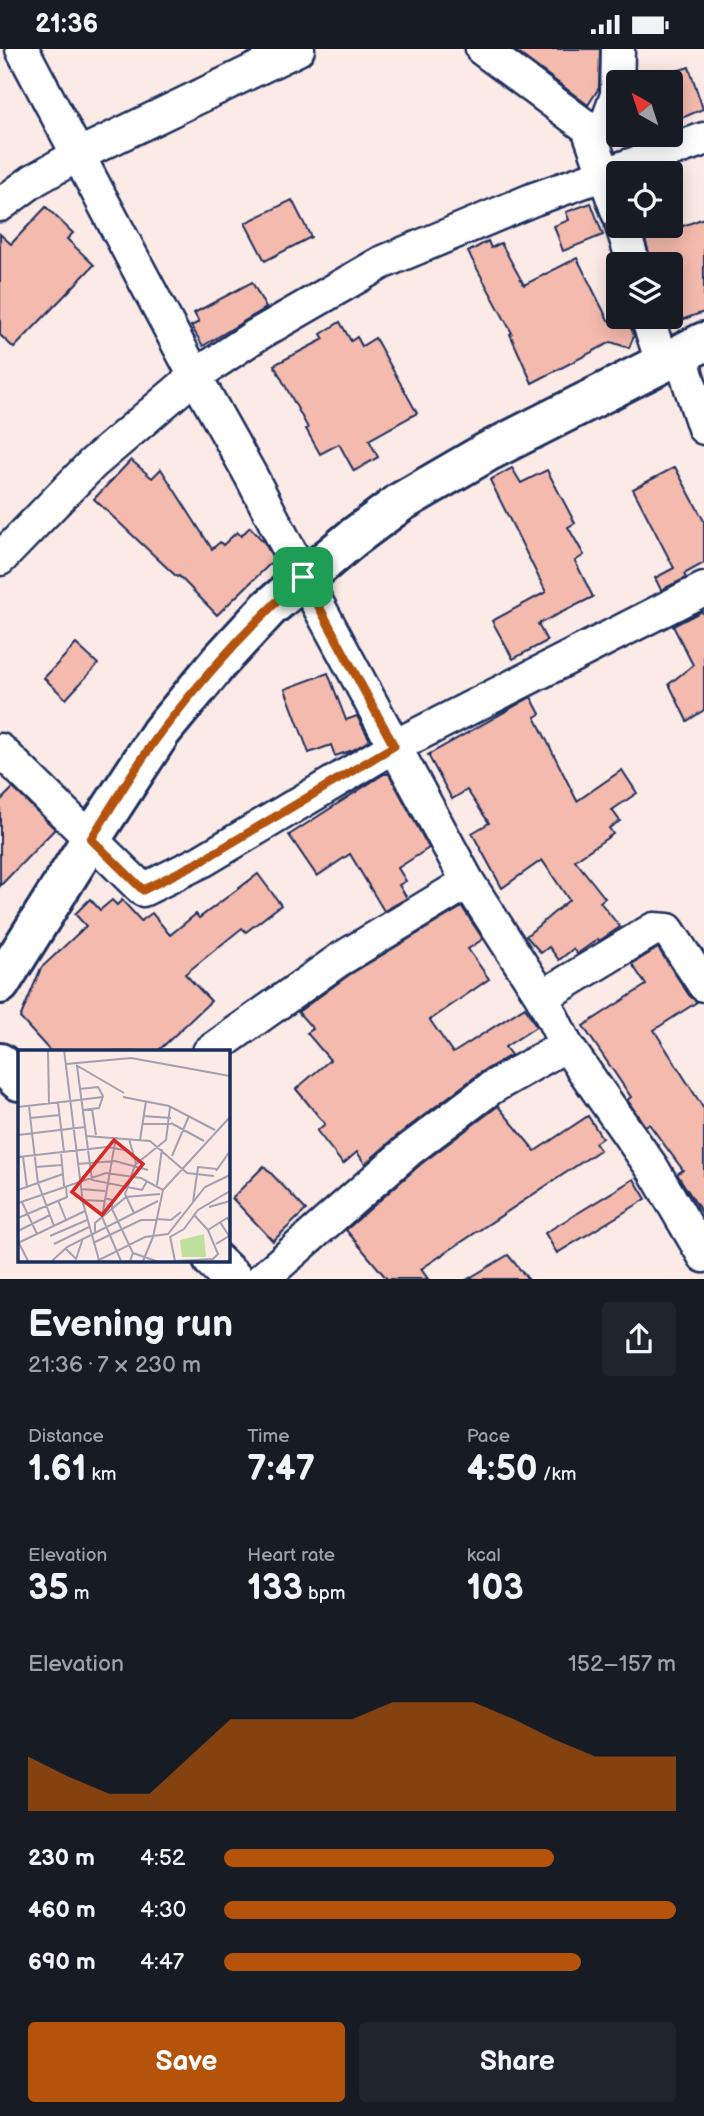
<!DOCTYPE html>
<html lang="en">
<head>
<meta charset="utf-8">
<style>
  :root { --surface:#171b24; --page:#20242c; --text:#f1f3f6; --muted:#9ea1a6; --accent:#b45309 }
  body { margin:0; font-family:"Balsamiq Sans",sans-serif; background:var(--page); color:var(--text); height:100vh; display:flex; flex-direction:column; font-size:26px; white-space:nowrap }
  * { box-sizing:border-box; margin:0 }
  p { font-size:23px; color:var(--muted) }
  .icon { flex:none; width:38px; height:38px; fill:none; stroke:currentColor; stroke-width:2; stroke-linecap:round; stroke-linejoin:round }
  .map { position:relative; height:1230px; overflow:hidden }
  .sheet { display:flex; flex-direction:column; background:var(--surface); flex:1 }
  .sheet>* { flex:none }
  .needle { width:46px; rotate:321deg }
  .fabs { position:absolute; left:606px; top:21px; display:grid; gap:14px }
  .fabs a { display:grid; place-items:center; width:77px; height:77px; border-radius:7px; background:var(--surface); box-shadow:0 4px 18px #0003; font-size:35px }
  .pin { position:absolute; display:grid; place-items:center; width:60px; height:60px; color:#fff; margin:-30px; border-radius:14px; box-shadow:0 4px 10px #0006 }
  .round { display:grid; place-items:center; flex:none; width:74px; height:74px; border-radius:7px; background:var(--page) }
  .summary { display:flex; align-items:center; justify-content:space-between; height:119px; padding:0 28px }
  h1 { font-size:38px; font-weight:800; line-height:52px }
  .metrics { display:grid; grid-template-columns:repeat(3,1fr); gap:10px; height:119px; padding:7px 28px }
  .metrics div { display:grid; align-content:center }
  .metrics b { font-size:35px; font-weight:800 }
  .metrics small { font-size:19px; font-weight:400 }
  .metrics p { font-size:19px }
  .chart { height:196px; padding:14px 28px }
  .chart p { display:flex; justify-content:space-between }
  .chart svg { width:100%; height:126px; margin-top:7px; fill:var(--accent); opacity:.7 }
  .button { display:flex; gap:14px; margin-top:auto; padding:14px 28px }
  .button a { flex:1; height:80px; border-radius:7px; background:var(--accent); color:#fff; font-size:28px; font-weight:800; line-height:80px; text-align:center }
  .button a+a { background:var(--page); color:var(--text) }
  ul { padding:0 28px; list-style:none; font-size:23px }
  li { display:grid; grid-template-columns:112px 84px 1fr; align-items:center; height:52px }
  li i { height:18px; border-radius:9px; background:var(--accent) }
  .status { display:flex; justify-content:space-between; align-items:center; height:49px; padding:0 35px; background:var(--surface); direction:ltr }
  .status svg { height:19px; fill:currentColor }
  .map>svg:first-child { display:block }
  .building { fill:#f4baad; stroke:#1b2f5e; stroke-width:2 }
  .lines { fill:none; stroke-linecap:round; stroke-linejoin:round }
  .street-casing { stroke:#1b2f5e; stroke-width:37 }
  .secondary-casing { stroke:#1b2f5e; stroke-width:44 }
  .street { stroke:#fff; stroke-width:32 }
  .secondary { stroke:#fff; stroke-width:38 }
  .route-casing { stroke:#fff; stroke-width:14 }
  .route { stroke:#b45309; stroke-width:9 }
  .inset-road { fill:none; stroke:#a29fb0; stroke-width:2 }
  .view { fill:#d62828; fill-opacity:0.15; stroke:#d62828; stroke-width:3.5 }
  .inset-edge { fill:none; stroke:#1b2f5e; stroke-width:3.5 }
</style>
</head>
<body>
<div class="status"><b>21:36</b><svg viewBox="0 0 49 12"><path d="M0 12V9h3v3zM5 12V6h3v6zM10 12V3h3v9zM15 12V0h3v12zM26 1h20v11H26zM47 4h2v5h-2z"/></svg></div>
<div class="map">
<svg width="704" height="1231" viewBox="0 0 704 1231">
  <rect width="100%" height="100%" fill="#fceae6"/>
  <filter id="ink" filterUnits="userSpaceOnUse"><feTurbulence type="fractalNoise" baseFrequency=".0143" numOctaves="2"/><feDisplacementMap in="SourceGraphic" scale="14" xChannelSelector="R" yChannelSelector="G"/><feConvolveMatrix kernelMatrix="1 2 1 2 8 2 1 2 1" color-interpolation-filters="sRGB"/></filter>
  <g filter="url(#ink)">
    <!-- building -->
    <g class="building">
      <polygon points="513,0 600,0 599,39 588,56"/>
      <polygon points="689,18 703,60 670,74 670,24"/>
      <polygon points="292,151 311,188 265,212 245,174"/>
      <polygon points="591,154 603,186 563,202 554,177 569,171 566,163"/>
      <polygon points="46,158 73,184 67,190 94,216 14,299 0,286 0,185 11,195"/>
      <polygon points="704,169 704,263 670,275 670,215 652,215 644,186 673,175 675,180"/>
      <polygon points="488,192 491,199 501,194 524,236 577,209 608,271 631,279 634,287 629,299 611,293 532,334 510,285 512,284 468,203"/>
      <polygon points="252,233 266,259 203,297 191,277 199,273 194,264"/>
      <polygon points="340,273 351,292 357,288 362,297 375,289 417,364 369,391 378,408 354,422 339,395 320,405 306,380 308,379 274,316 324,290 321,285"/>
      <polygon points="131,411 152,429 161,420 212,500 220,493 223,496 237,483 241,487 250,478 264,493 273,509 272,513 217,566 179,527 177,528 94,450"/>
      <polygon points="675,418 704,472 704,514 684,525 686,529 661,541 655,529 674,519 633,440"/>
      <polygon points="512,419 521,434 547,421 575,474 568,478 584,506 575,512 593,548 538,575 547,592 513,610 492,572 546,543 490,431"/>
      <polygon points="702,562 704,566 704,661 687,672 669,635 693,616 673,577"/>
      <polygon points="76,595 98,615 66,650 44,629"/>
      <polygon points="328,624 346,671 357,667 370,691 353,701 335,707 331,696 309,704 285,640"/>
      <polygon points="531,648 540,665 535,668 577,752 622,721 637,744 612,761 620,772 609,779 613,785 575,811 605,849 600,853 620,878 599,892 598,890 577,905 573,900 559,911 549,898 541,904 526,887 569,851 542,811 502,839 472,784 489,774 467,741 452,750 428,706"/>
      <polygon points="384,725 389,725 429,799 398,819 406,832 399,836 407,849 384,862 350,805 317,827 289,786"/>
      <polygon points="13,739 55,780 0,837 0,752"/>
      <polygon points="258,825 281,856 246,883 242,879 185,925 211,952 157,1003 51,1003 20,969 41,919 86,877 75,865 90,850 100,861 112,851 117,856 122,851 141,872 152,864 170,886 196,865 199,869"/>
      <polygon points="462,858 483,890 468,900 489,930 430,971 453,1004 525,958 536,978 505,998 511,1006 480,1024 398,1086 365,1115 357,1103 343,1115 317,1082 325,1075 296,1040 330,1011 307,984 313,980 298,963 349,926"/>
      <polygon points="658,899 689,946 697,953 654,981 704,1060 704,1167 677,1125 683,1121 649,1075 645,1077 628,1052 627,1051 631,1048 583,977 646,936 632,915"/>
      <polygon points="498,1057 535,1102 588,1067 602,1089 595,1094 600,1101 421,1220 428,1230 387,1230 346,1181 421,1115"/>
      <polygon points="264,1117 306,1161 273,1192 232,1149"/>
      <polygon points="634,1130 646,1150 557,1204 545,1184"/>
      <polygon points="508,1206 528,1230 468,1230"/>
    </g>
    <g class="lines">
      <!-- street casing -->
      <g class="street-casing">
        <g id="street">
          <polyline points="22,0 195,327 251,427 303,528 468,833 542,948 566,996 653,1120 704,1207"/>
          <polyline points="482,0 588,79 618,164"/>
          <polyline points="591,87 608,71 617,46 618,0"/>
          <polyline points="0,156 34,131 78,106 298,0"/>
          <polyline points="622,177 634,215"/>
          <polyline points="647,268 662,313"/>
          <polyline points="681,304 687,327 704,379"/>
          <polyline points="0,510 92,415 195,327 255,287 381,214 534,150 704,90"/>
          <polyline points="0,701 143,841 202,812 395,697 704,540"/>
          <polyline points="542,948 654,880 668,881 704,936"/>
          <polyline points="209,1003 339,911 468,833"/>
          <polyline points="261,1231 409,1101 491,1039 566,996"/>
        </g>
      </g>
      <!-- secondary casing -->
      <g class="secondary-casing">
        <g id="secondary">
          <polyline points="0,935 91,790 161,683 219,613 269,559 354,488 401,453 487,403 704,293"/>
          <polyline points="0,1014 19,1032"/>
          <polyline points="213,1211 234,1231"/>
        </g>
      </g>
      <!-- street -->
      <use href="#street" class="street"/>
      <!-- secondary -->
      <use href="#secondary" class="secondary"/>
    </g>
  </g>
  <g class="lines" filter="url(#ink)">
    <!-- route casing -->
    <g class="route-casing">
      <path id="route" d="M303 528 394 697 201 812 143 841 91 790C114 754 136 716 162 682 204 627 251 575 303 528Z"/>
    </g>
    <!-- route -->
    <use href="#route" class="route"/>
  </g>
  <!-- overview -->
  <g transform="translate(18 1001)">
    <rect width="212" height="212" fill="#fceae6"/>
    <path d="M186 184 188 207H164L162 190Z" fill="#bde19c"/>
    <path class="inset-road" d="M30 0 31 54M46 0 65 153 81 210M48 14 113 8 212 26M58 15 106 43M59 16 74 130 124 140 129 131M62 39 80 37 85 46 81 58 65 60M105 47 151 56 197 80M52 51 85 47M40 53 46 102M11 56 14 83M0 57 52 51M74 59 78 85M125 66 153 68M12 68 42 65M153 73 186 91M124 74H153M14 83 20 133 36 176M0 85 67 77M68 86 132 91 169 123 196 126M98 87 84 167 103 211M111 89 118 113 113 126M122 90 128 51M43 102 46 136M154 106 171 66M0 107 89 97 112 101M5 107 9 137M59 114 97 111 130 120M118 114 148 90 152 57M18 117 44 115M198 121 212 101M114 126 107 144 116 163M139 135 144 99M63 139 87 141M0 140 45 124M87 148 94 150V159L115 203 112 211M40 150 48 170M65 150 86 151M4 152 19 184M175 152 180 117 199 119M0 153 88 123 123 128 145 140M191 157 212 151M0 168 49 147 48 136M138 169 153 170 163 162M190 180 209 168 212 172M0 181 32 165M77 182V173L108 147 142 144M32 186 69 170M152 186 157 211M135 187 145 140 212 67M152 187 166 179 180 160 212 141M0 191 10 211M0 193 67 161M75 193 123 170H138M36 194 71 177M198 194 211 186 202 172M47 198 58 209 65 188M115 203 138 211M34 211 49 197 140 151M79 211 127 187 150 184 187 137 212 125M125 211 135 187M159 211 195 209 200 204 190 180 176 165"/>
    <path class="view" d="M96 90 125 114 84 165 54 142Z"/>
    <rect width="212" height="212" class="inset-edge"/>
  </g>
</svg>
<div class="fabs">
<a><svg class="needle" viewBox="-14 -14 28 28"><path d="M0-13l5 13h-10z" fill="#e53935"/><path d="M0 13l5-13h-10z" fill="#9ea1a6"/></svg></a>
<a><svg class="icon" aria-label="locate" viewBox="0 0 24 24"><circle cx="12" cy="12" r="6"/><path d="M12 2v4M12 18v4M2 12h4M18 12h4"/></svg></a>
<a><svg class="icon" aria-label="layers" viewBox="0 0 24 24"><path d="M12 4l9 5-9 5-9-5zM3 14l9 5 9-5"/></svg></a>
</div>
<div class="pin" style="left:303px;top:528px;background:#1e9e55"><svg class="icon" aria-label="arrive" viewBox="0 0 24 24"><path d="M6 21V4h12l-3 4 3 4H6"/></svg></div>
</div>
<section class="sheet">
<div class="summary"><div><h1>Evening run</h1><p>21:36 · 7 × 230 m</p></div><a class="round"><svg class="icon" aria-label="share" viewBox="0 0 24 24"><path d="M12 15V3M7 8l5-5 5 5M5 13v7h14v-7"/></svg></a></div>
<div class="metrics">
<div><p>Distance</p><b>1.61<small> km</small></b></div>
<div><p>Time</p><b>7:47</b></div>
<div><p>Pace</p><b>4:50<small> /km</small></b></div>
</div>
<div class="metrics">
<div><p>Elevation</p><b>35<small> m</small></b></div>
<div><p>Heart rate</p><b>133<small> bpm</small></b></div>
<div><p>kcal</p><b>103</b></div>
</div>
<div class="chart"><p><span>Elevation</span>152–157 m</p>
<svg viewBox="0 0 160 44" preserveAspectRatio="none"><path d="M0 44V25L10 32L20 38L30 38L40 25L50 12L60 12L70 12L80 12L90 6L100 6L110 6L120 12L130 19L140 25L150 25L160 25V44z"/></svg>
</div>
<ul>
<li><b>230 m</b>4:52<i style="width:73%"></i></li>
<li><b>460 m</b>4:30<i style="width:100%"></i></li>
<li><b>690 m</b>4:47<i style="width:79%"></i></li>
</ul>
<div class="button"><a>Save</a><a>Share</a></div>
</section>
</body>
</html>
